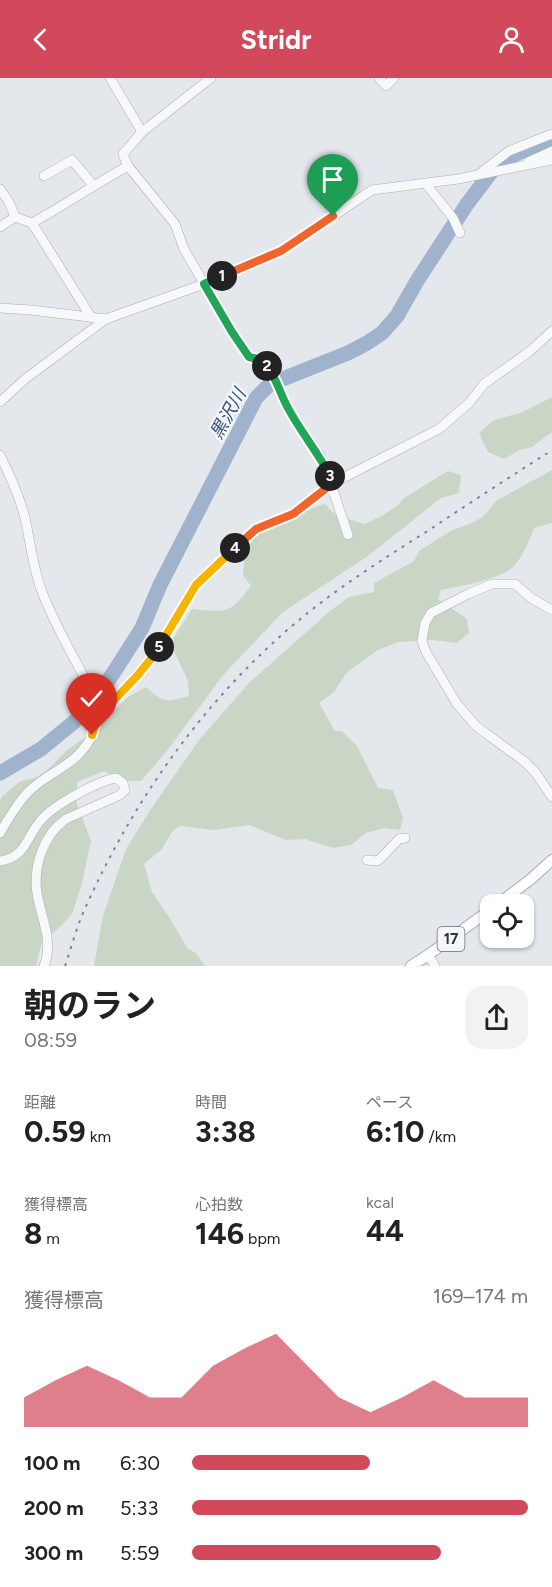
<!DOCTYPE html>
<html lang="ja">
<head>
<meta charset="utf-8">
<style>
  :root { --surface:#fff; --page:#f2f2f2; --text:#222; --muted:#767676; --accent:#d1495b }
  body { margin:0; font-family:Figtree,"Noto Sans JP",sans-serif; background:var(--page); color:var(--text); height:100vh; display:flex; flex-direction:column; font-size:22px; white-space:nowrap }
  * { box-sizing:border-box; margin:0 }
  p { font-size:20px; color:var(--muted) }
  .icon { flex:none; width:33px; height:33px; fill:none; stroke:currentColor; stroke-width:2; stroke-linecap:round; stroke-linejoin:round }
  .map { position:relative; height:888px; overflow:hidden }
  .details { display:flex; flex-direction:column; background:var(--surface); flex:1 }
  .details>* { flex:none }
  .fabs { position:absolute; left:480px; top:816px; display:grid; gap:12px }
  .fabs a { display:grid; place-items:center; width:54px; height:54px; border-radius:12px; background:var(--surface); box-shadow:0 2px 4px #0004; font-size:30px }
  .pin { position:absolute; display:grid; place-items:center; width:51px; height:51px; color:#fff; margin:-62px -26px; border-radius:50% 50% 50% 0; rotate:-45deg; box-shadow:0 0 6px #0007 }
  .pin .icon { rotate:45deg }
  .km { position:absolute; width:30px; height:30px; margin:-15px; border-radius:50%; background:#222; color:#fff; font-size:16px; line-height:30px; text-align:center }
  .round { display:grid; place-items:center; flex:none; width:63px; height:63px; border-radius:18px; background:var(--page) }
  .head { display:flex; align-items:center; justify-content:space-between; height:102px; padding:0 24px }
  h1 { font-size:33px; font-weight:700; line-height:45px }
  .stats { display:grid; grid-template-columns:repeat(3,1fr); gap:9px; height:102px; padding:6px 24px }
  .stats div { display:grid; align-content:center }
  .stats b { font-size:30px; font-weight:700 }
  .stats small { font-size:16px; font-weight:400 }
  .stats p { font-size:16px }
  .chart { height:168px; padding:12px 24px }
  .chart p { display:flex; justify-content:space-between }
  .chart svg { width:100%; height:108px; margin-top:6px; fill:var(--accent); opacity:.7 }
  ul { padding:0 24px; list-style:none; font-size:20px }
  li { display:grid; grid-template-columns:96px 72px 1fr; align-items:center; height:45px }
  li i { height:15px; border-radius:8px; background:var(--accent) }
  header { display:flex; justify-content:space-between; align-items:center; height:78px; padding:0 24px; background:var(--accent); color:#fff; font-size:27px; font-weight:700 }
  .map>svg:first-child { display:block }
  .green { fill:#c9d6c5 }
  .lines { fill:none; stroke-linecap:round; stroke-linejoin:round }
  .river { stroke:#9fb4cc; stroke-width:15 }
  .minor-casing { stroke:#a9aeb7; stroke-width:10 }
  .major-casing { stroke:#a3abb8; stroke-width:12 }
  .minor { stroke:#f7f8fa; stroke-width:9 }
  .major { stroke:#fff; stroke-width:10 }
  .rail { stroke:#7d8696; stroke-width:2; stroke-dasharray:3 6; stroke-linecap:butt }
  .split-1-casing { stroke:#fff; stroke-width:12 }
  .split-2-casing { stroke:#fff; stroke-width:12 }
  .split-3-casing { stroke:#fff; stroke-width:12 }
  .split-4-casing { stroke:#fff; stroke-width:12 }
  .split-5-casing { stroke:#fff; stroke-width:12 }
  .split-6-casing { stroke:#fff; stroke-width:12 }
  .split-1 { stroke:#f0652b; stroke-width:8 }
  .split-2 { stroke:#22a559; stroke-width:8 }
  .split-3 { stroke:#22a559; stroke-width:8 }
  .split-4 { stroke:#f0652b; stroke-width:8 }
  .split-5 { stroke:#f5b400; stroke-width:8 }
  .split-6 { stroke:#f5b400; stroke-width:8 }
  .labels { text-anchor:middle; dominant-baseline:central; stroke-width:4.5; stroke-linejoin:round; paint-order:stroke }
  .shield { fill:#f4f6f9; stroke:#676e7b; stroke-width:1.5 }
  .shield-label { font-size:15px; font-weight:bold; fill:#2b3445 }
  .water-label { font-size:18px; font-style:italic; fill:#34527a; stroke:#f4f6f9 }
</style>
</head>
<body>
<header><svg class="icon" aria-label="back" viewBox="0 0 24 24"><path d="M15 5l-7 7 7 7"/></svg>Stridr<svg class="icon" aria-label="person" viewBox="0 0 24 24"><circle cx="12" cy="8" r="4"/><path d="M4 21q1-7 8-7t8 7"/></svg></header>
<div class="map">
<svg width="552" height="888" viewBox="0 0 552 888">
  <rect width="100%" height="100%" fill="#e4e7ec"/>
  <!-- green -->
  <g class="green">
    <polygon points="552,319 552,354 532,369 520,372 504,381 488,374 479,355 494,342 521,335"/>
    <path d="M552 392V445L534 450C529 463 524 477 514 488 498 503 462 507 441 512L438 521 467 541 469 555 457 565 432 562 398 564 378 572 347 594 334 614 319 625 335 653H342L357 668 378 710 393 712 403 740 400 752 384 750 366 755 351 767 333 770 305 761 286 762 249 747 214 752 181 748 173 752 162 771 144 786 152 814 169 839 188 871 196 875 205 888H94L103 838 126 771 151 731 199 662 249 605 330 533 349 519 374 514V505L414 483 419 473 452 452 467 447 483 439 496 423Z"/>
    <path d="M448 393 461 397 459 415 441 420 368 478 283 534 224 596 166 674 141 703H126L104 693 77 704V726L91 763 81 809 72 836 59 850 42 863 36 888H0V723L2 719 19 704 37 699 46 693 67 672 86 659 88 650 115 633 128 619 146 609C165 626 166 624 189 618L188 603 175 575 173 561 192 531C227 534 229 537 251 508L243 497 245 474 255 458 309 431 325 426 335 437 365 446 383 437 397 428 404 420Z"/>
  </g>
  <g class="lines">
    <!-- river -->
    <polyline class="river" points="0,695 41,671 74,644 103,610 114,594 142,550 160,507 256,320 270,306 348,275 367,265 382,255 397,238 417,203 467,126 499,84 529,70 552,62"/>
    <!-- minor casing -->
    <g class="minor-casing">
      <g id="minor">
        <polyline points="110,0 142,54"/>
        <polyline points="211,0 142,54 123,76 128,88 175,146 184,171 232,254 249,279 262,282 272,295 287,330 321,379 333,405"/>
        <polyline points="379,0 386,8 394,0"/>
        <polyline points="528,84 552,73"/>
        <polyline points="479,96 509,73 552,56"/>
        <polyline points="44,98 72,82 93,107"/>
        <polyline points="426,106 453,140 460,155"/>
        <path d="M0 111 9 124 15 139 32 145C65 127 95 106 128 88"/>
        <polyline points="32,145 91,239"/>
        <polyline points="0,149 15,139"/>
        <polyline points="0,230 31,232 106,241 204,206 281,173 372,112 458,101 552,82"/>
        <polyline points="0,324 25,301 106,241"/>
        <path d="M0 377C10 398 19 417 25 440 30 463 33 489 41 511 52 541 68 569 83 597 93 615 101 638 92 657 79 687 49 693 28 714 17 726 8 741 0 755"/>
        <polyline points="331,406 348,457"/>
        <polyline points="552,532 531,520 515,506 492,506 468,516 431,535 425,545 422,563 426,574 457,626 476,648 525,684 535,694 552,719"/>
        <polyline points="97,641 154,577 196,507 256,451 293,436 333,405 439,351 469,325 484,306 529,274 552,253"/>
        <polyline points="367,782 377,783 381,780 399,761 405,760"/>
        <path d="M0 783C27 779 26 758 42 741 54 727 98 703 116 700L123 705 125 712 120 717 66 741C43 757 33 789 37 815 41 840 54 863 44 888"/>
        <polyline points="428,877 435,888"/>
      </g>
    </g>
    <!-- major casing -->
    <g class="major-casing">
      <g id="major">
        <polyline points="498,826 531,801 552,782"/>
        <polyline points="411,888 428,877 490,832"/>
      </g>
    </g>
    <!-- minor -->
    <use href="#minor" class="minor"/>
    <!-- major -->
    <use href="#major" class="major"/>
    <!-- rail -->
    <path class="rail" d="M65 888C72 867 78 844 88 824 137 716 208 618 299 542 339 509 383 481 426 454 468 426 510 399 552 372"/>
  </g>
  <g class="lines">
    <!-- split-1 casing -->
    <g class="split-1-casing">
      <polyline id="split-1" points="222,198 281,173 333,138"/>
    </g>
    <!-- split-2 casing -->
    <g class="split-2-casing">
      <polyline id="split-2" points="222,198 204,206 232,254 249,279 262,282 267,288"/>
    </g>
    <!-- split-3 casing -->
    <g class="split-3-casing">
      <path id="split-3" d="M267 288C277 301 280 316 288 330 300 353 318 374 330 398"/>
    </g>
    <!-- split-4 casing -->
    <g class="split-4-casing">
      <polyline id="split-4" points="235,470 256,451 293,436 333,405 330,398"/>
    </g>
    <!-- split-5 casing -->
    <g class="split-5-casing">
      <polyline id="split-5" points="159,569 196,507 235,470"/>
    </g>
    <!-- split-6 casing -->
    <g class="split-6-casing">
      <polyline id="split-6" points="92,657 97,640 137,598 154,577 159,569"/>
    </g>
    <!-- split-1 -->
    <use href="#split-1" class="split-1"/>
    <!-- split-2 -->
    <use href="#split-2" class="split-2"/>
    <!-- split-3 -->
    <use href="#split-3" class="split-3"/>
    <!-- split-4 -->
    <use href="#split-4" class="split-4"/>
    <!-- split-5 -->
    <use href="#split-5" class="split-5"/>
    <!-- split-6 -->
    <use href="#split-6" class="split-6"/>
  </g>
  <g class="labels">
    <!-- shield labels -->
    <rect class="shield" x="437.5" y="849" width="27" height="24" rx="4.5"/>
    <g class="shield-label">
      <text x="451" y="861">17</text>
    </g>
    <!-- water labels -->
    <g class="water-label">
      <text transform="translate(228 336) rotate(-61)">黒沢川</text>
    </g>
  </g>
</svg>
<div class="fabs">
<a><svg class="icon" aria-label="locate" viewBox="0 0 24 24"><circle cx="12" cy="12" r="6"/><path d="M12 2v4M12 18v4M2 12h4M18 12h4"/></svg></a>
</div>
<div class="pin" style="left:333px;top:138px;background:#1e9e55"><svg class="icon" aria-label="arrive" viewBox="0 0 24 24"><path d="M6 21V4h12l-3 4 3 4H6"/></svg></div>
<div class="pin" style="left:92px;top:657px;background:#d93025"><svg class="icon" aria-label="check" viewBox="0 0 24 24"><path d="M5 12l5 5 9-10"/></svg></div>
<b class="km" style="left:222px;top:198px">1</b>
<b class="km" style="left:267px;top:288px">2</b>
<b class="km" style="left:330px;top:398px">3</b>
<b class="km" style="left:235px;top:470px">4</b>
<b class="km" style="left:159px;top:569px">5</b>
</div>
<section class="details">
<div class="head"><div><h1>朝のラン</h1><p>08:59</p></div><a class="round"><svg class="icon" aria-label="share" viewBox="0 0 24 24"><path d="M12 15V3M7 8l5-5 5 5M5 13v7h14v-7"/></svg></a></div>
<div class="stats">
<div><p>距離</p><b>0.59<small> km</small></b></div>
<div><p>時間</p><b>3:38</b></div>
<div><p>ペース</p><b>6:10<small> /km</small></b></div>
</div>
<div class="stats">
<div><p>獲得標高</p><b>8<small> m</small></b></div>
<div><p>心拍数</p><b>146<small> bpm</small></b></div>
<div><p>kcal</p><b>44</b></div>
</div>
<div class="chart"><p><span>獲得標高</span>169–174 m</p>
<svg viewBox="0 0 160 44" preserveAspectRatio="none"><path d="M0 44V32L10 25L20 19L30 25L40 32L50 32L60 19L70 12L80 6L90 19L100 32L110 38L120 32L130 25L140 32L150 32L160 32V44z"/></svg>
</div>
<ul>
<li><b>100 m</b>6:30<i style="width:53%"></i></li>
<li><b>200 m</b>5:33<i style="width:100%"></i></li>
<li><b>300 m</b>5:59<i style="width:74%"></i></li>
</ul>
</section>
</body>
</html>
